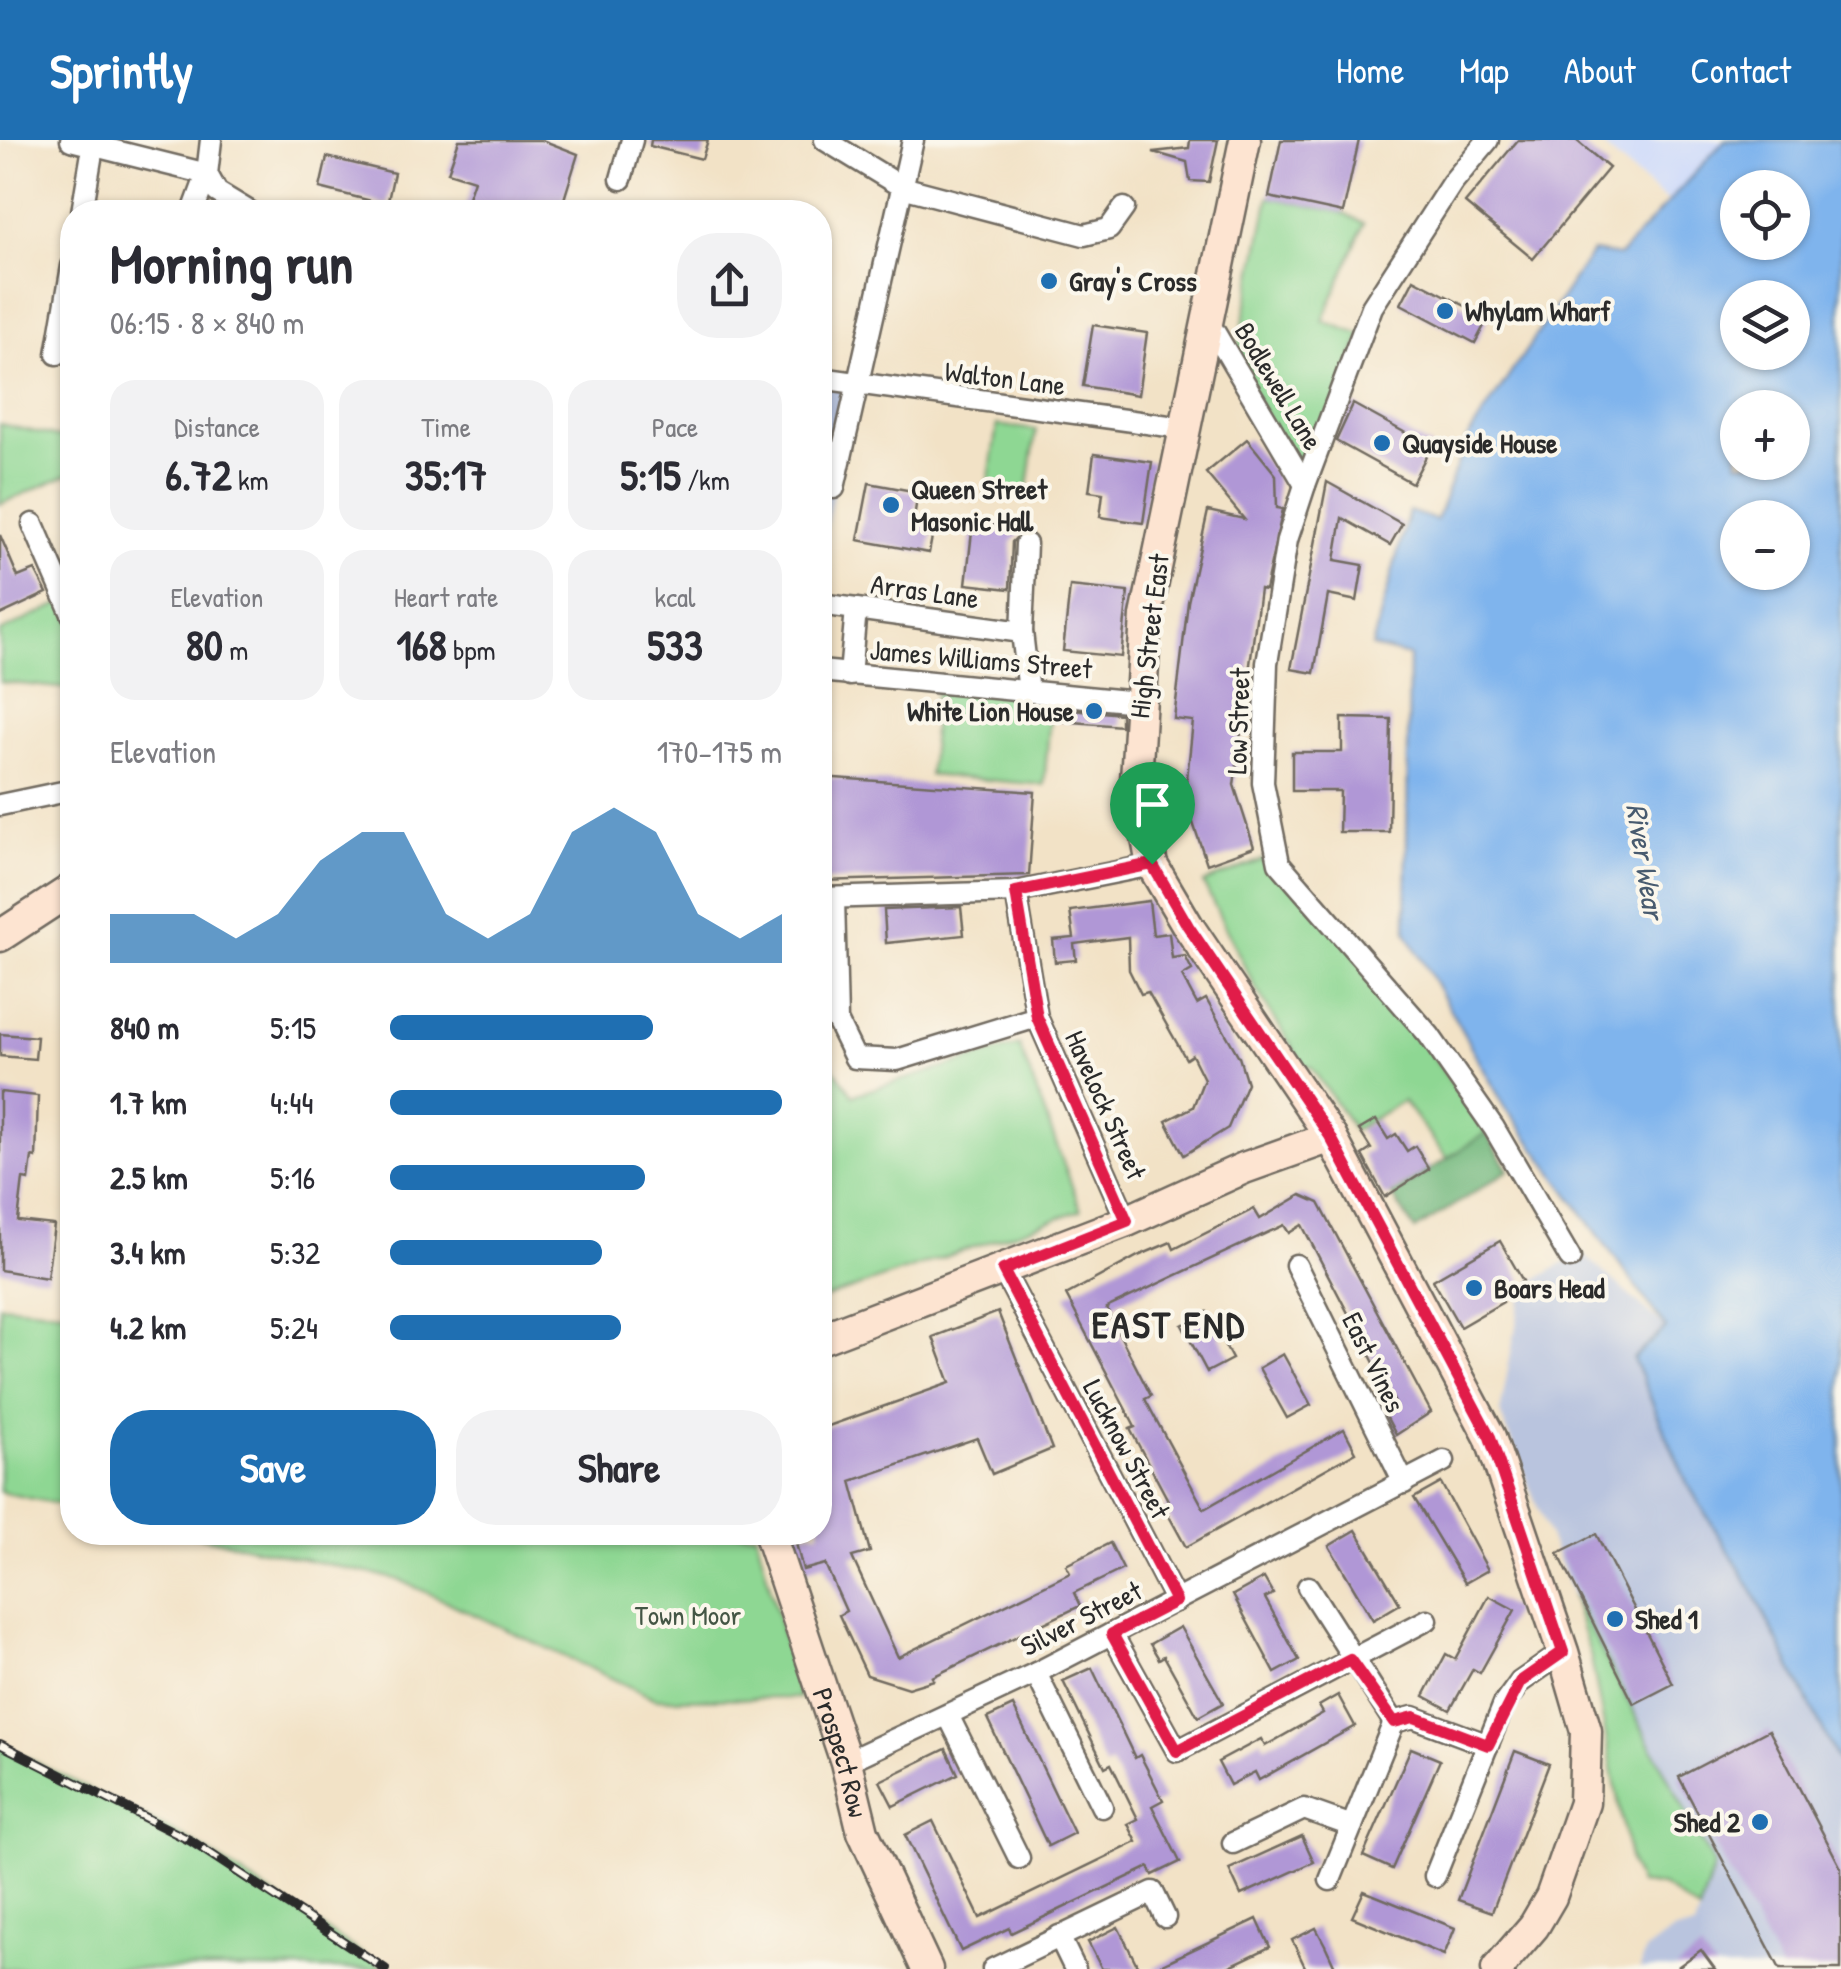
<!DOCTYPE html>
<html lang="en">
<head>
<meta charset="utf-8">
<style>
  :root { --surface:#fff; --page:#f2f2f3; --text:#2b2b33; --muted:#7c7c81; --accent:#1f6fb2 }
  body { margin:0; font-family:"Patrick Hand",sans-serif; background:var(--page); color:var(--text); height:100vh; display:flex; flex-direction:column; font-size:38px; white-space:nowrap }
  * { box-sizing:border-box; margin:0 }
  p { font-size:32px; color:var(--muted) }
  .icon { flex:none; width:55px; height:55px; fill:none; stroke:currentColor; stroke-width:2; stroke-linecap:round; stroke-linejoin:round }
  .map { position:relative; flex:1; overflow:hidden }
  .side { position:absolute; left:60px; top:60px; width:772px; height:1345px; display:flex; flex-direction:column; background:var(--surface); border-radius:40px; box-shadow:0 2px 8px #0004 }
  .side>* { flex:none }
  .controls { position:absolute; left:1720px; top:30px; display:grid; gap:20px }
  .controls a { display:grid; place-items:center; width:90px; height:90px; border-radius:50%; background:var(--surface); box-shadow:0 2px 8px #0004; font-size:50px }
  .pin { position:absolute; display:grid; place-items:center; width:85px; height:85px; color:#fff; margin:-102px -42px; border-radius:50% 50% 50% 0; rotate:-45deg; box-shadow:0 0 10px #0007 }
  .pin .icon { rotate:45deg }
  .round { display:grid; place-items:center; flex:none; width:105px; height:105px; border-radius:40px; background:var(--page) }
  .head { display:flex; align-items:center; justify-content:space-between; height:170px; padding:0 50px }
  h1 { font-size:55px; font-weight:700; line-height:75px }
  .figures { display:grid; grid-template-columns:repeat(3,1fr); gap:15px; height:170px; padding:10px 50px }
  .figures div { display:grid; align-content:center; border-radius:25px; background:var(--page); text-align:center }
  .figures b { font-size:42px; font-weight:700 }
  .figures small { font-size:28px; font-weight:400 }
  .figures p { font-size:28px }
  .chart { height:280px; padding:20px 50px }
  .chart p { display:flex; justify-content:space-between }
  .chart svg { width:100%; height:180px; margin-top:10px; fill:var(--accent); opacity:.7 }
  .primary-button { display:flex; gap:20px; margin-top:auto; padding:20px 50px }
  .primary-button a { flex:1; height:115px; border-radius:40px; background:var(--accent); color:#fff; font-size:40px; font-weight:700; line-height:115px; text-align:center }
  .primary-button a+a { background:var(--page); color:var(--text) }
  ul { padding:0 50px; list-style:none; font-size:32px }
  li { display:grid; grid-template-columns:160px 120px 1fr; align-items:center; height:75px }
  li i { height:25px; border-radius:12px; background:var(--accent) }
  header { display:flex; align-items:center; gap:60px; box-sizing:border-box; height:140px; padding:0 50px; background:var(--accent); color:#fff }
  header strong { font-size:48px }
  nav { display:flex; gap:55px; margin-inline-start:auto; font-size:35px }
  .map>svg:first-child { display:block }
  .built { fill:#cedafa }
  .industrial { fill:#b9c4de }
  .green { fill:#8ed793; stroke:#5c815f; stroke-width:2.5 }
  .forest { fill:#72b87d; stroke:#4e7254; stroke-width:2.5 }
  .water { fill:#7fb4ed; stroke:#55708c; stroke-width:2.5; fill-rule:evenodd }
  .building { fill:#b097d6 }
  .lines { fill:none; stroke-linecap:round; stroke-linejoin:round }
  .street-casing { stroke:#716b61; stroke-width:25 }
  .secondary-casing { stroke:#716b61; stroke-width:35 }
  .street { stroke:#fff; stroke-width:20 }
  .secondary { stroke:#fde4d1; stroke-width:30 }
  .rail-casing { stroke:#2b2b2b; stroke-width:10 }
  .rail { stroke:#fbf7ec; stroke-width:6; stroke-dasharray:19; stroke-linecap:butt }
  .route-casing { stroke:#fff; stroke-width:20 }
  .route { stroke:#e11d48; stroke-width:12 }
  .poi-dot { fill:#1f6fb2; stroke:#fbf7ec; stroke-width:4 }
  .labels { text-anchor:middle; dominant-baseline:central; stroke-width:8; stroke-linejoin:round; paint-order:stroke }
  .poi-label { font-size:28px; font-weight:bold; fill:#2b2b2b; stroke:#fbf7ec; text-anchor:start }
  .street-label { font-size:28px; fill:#2b2b2b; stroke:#fbf7ec }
  .park-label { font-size:28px; fill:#445645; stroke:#fbf7ec }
  .water-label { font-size:30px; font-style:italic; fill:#485b6f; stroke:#fbf7ec }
  .district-label { font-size:38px; font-weight:bold; letter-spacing:2.5px; fill:#2b2b2b; stroke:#fbf7ec }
</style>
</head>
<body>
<header>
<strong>Sprintly</strong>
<nav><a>Home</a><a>Map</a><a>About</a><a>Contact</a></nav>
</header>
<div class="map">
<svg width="1841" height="1829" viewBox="0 0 1841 1829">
  <rect width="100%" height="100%" fill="#fbf7ec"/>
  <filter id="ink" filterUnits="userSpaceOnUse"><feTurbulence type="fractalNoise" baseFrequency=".01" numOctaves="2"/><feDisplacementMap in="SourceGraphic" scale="20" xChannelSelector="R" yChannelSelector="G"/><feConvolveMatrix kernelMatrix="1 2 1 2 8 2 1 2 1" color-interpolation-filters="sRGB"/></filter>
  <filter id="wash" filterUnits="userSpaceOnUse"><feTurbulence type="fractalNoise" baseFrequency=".0048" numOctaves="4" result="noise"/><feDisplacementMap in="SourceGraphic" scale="40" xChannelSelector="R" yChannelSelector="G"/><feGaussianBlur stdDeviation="2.25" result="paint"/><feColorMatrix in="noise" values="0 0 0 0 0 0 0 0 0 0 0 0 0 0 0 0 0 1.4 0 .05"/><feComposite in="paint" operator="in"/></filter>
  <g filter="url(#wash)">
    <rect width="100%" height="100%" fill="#f2e2c6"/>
    <!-- built -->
    <polygon class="built" points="1595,0 1725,0 1668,62"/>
    <!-- industrial -->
    <g class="industrial">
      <polygon points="820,238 854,246 820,421"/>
      <polygon points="1582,1113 1666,1188 1841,1622 1841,1829 1640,1829 1645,1811 1673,1791 1694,1788 1714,1726 1572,1454 1500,1273 1523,1147"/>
    </g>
    <!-- green -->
    <g class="green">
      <polygon points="1269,57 1343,73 1364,83 1323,181 1362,195 1305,345 1235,222"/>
      <polygon points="0,284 72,300 72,333 0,364"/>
      <polygon points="997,285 1036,290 1027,353 1005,350 994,359 986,358"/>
      <polygon points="66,461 72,465 72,549 0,542 0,492"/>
      <polygon points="937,543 1052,553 1044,645 929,635"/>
      <polygon points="1277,714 1423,901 1486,993 1447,1018 1403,961 1354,990 1311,927 1304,926 1256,849 1203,743"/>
      <polygon points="1019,905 1081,1070 820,1160 820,909 853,955"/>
      <polygon points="0,1165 72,1172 72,1367 0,1352"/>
      <polygon points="185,1393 756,1393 799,1558 656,1559 400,1440"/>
      <polygon points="1572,1454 1714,1726 1699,1772 1662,1746 1639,1744 1630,1723 1591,1518"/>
      <polygon points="0,1604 191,1701 385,1829 0,1829"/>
    </g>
    <!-- forest -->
    <polygon class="forest" points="1486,993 1509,1030 1415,1090 1392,1055"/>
    <!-- water -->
    <path class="water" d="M1725 0H1841V1626L1751 1448 1687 1343 1633 1218 1666 1188 1504 965 1406 792 1409 516 1372 507 1409 371 1436 380 1467 299 1592 112 1619 116ZM1738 48H1792V102H1738ZM1738 158H1792V212H1738ZM1738 268H1792V322H1738ZM1738 378H1792V432H1738Z"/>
    <g id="blocks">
      <!-- building -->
      <g class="building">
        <polygon points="459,0 542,0 578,14 561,69 531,61 527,72 463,72 474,40 448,32"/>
        <polygon points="651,0 708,0 702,19 650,6"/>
        <polygon points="1190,0 1218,0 1209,42 1190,41 1187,22 1153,12 1189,8"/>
        <polygon points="1281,0 1359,0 1343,73 1269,57"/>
        <polygon points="1518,0 1576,0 1609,28 1533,119 1465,63"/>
        <polygon points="327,17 394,33 387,65 320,48"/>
        <polygon points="1414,139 1488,178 1475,203 1401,164"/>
        <polygon points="1093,185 1147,193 1138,255 1083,246"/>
        <polygon points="1353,264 1431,307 1412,343 1336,301"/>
        <polygon points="1247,299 1276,335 1277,368 1283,369 1265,450 1260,449 1234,645 1254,707 1207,724 1188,668 1184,668 1193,581 1174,579 1188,462 1208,371 1244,379 1206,333"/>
        <polygon points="1094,314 1152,322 1143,383 1100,377 1103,353 1089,351"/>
        <polygon points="1327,342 1402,384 1390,405 1342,378 1335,420 1363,425 1357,461 1328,455 1314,533 1291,529"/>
        <polygon points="869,343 918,352 914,378 935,381 929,413 858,400"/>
        <polygon points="973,383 1025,389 1012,402 1010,449 966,444"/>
        <polygon points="0,395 18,437 35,430 47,453 0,475"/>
        <polygon points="1070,446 1128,452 1121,517 1063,511"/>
        <polygon points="1051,567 1121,574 1121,586 1049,580"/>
        <polygon points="1342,578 1391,579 1389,692 1339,692 1340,651 1292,651 1292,612 1342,612"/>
        <polygon points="820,637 1035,652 1029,735 820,741"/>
        <polygon points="1149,761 1153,795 1169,793 1172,818 1185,816 1192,830 1182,836 1197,864 1206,859 1239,917 1247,943 1228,988 1184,1015 1166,981 1193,967 1204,939 1192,915 1186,919 1148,852 1141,854 1129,830 1128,797 1074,804 1076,820 1055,822 1053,800 1074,798 1070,771"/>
        <polygon points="961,767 964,795 886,803 884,770"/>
        <polygon points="0,894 37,897 35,919 0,916"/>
        <polygon points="0,952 38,956 36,1018 32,1017 29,1040 23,1039 18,1081 54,1085 47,1138 0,1130"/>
        <polygon points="1376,980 1388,999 1396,994 1407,1011 1415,1006 1429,1029 1385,1057 1362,1015 1371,1009 1359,990"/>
        <polygon points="1301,1055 1319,1063 1431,1272 1396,1295 1384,1272 1396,1265 1302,1085 1289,1093 1284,1085 1106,1168 1151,1256 1145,1259 1204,1369 1344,1289 1356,1312 1186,1407 1164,1367 1170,1364 1130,1289 1135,1287 1066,1155 1138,1116 1171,1102 1174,1109 1254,1069 1260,1079"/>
        <polygon points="1500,1101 1523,1141 1499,1155 1503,1162 1460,1187 1433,1140"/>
        <polygon points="998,1172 1052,1309 992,1334 977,1298 851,1341 870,1412 852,1417 898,1517 1070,1433 1066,1425 1110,1403 1123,1429 1074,1453 1080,1466 932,1537 934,1540 908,1548 867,1535 839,1475 846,1471 825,1424 803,1430 793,1392 820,1392 820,1289 950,1243 933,1197"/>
        <polygon points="1207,1172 1232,1219 1207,1232 1182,1185"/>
        <polygon points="1283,1214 1311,1265 1287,1278 1259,1228"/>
        <polygon points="1441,1343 1488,1430 1465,1443 1414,1358"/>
        <polygon points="1356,1390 1400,1464 1373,1480 1329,1406"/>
        <polygon points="1596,1394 1673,1544 1634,1564 1558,1413"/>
        <polygon points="1264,1438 1273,1454 1265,1458 1299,1520 1275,1533 1233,1455"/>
        <polygon points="1489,1456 1515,1470 1480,1533 1473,1529 1450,1570 1424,1556 1446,1514 1455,1519"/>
        <polygon points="1180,1487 1223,1563 1198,1577 1164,1516 1159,1519 1150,1504"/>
        <polygon points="1092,1528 1135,1618 1140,1615 1163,1660 1152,1666 1180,1722 1153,1735 1149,1727 1011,1793 1009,1788 961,1811 905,1695 933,1681 980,1778 1137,1702 1128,1684 1138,1679 1111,1624 1105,1627 1063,1541"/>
        <polygon points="1338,1555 1355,1586 1259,1640 1255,1632 1230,1645 1218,1622 1261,1599 1265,1606 1323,1573 1319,1566"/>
        <polygon points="1013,1566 1074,1693 1048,1706 987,1578"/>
        <polygon points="1769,1590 1841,1728 1841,1829 1780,1829 1679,1637"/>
        <polygon points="1411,1608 1440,1620 1392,1729 1363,1716"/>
        <polygon points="946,1609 958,1634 893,1666 880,1641"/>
        <polygon points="1515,1611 1549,1624 1492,1772 1458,1760"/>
        <polygon points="1302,1696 1314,1722 1241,1755 1229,1729"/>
        <polygon points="1364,1751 1455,1788 1444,1815 1352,1777"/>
        <polygon points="1257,1779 1270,1807 1224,1829 1152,1829"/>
        <polygon points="1118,1787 1139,1829 1102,1829 1088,1802"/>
        <polygon points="1316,1788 1325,1805 1336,1829 1306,1829 1292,1800"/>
        <polygon points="1701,1810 1715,1829 1675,1829"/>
      </g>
    </g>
  </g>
  <g filter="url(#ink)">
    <use href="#blocks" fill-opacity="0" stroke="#716b61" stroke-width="2.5"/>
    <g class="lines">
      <!-- street casing -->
      <g class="street-casing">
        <g id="street">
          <polyline points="71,0 207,34"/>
          <polyline points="825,0 902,47 1084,95 1109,89 1124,68"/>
          <polyline points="1488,0 1452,43 1372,167 1305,345 1287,400 1267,523 1263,643 1279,723 1429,895 1494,988 1570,1118"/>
          <polyline points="207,34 217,52 250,72"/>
          <polyline points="621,39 632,0"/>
          <polyline points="82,72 93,7"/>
          <polyline points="193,72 207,34 211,0"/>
          <polyline points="1205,176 1305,345"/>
          <polyline points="57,214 72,126"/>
          <polyline points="820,238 1183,288"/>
          <polyline points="820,346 834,348 913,0"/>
          <polyline points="33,384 72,474"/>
          <polyline points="1026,404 1022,492 1029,552"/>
          <polyline points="820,464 1022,492"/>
          <polyline points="820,531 1137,562"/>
          <polyline points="850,535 856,469"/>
          <polyline points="0,665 72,650"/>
          <polyline points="1016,752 1037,877 1127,1081"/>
          <polyline points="822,758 1016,752 1152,725"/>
          <polyline points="834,758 837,881 855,918 897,920 1037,877"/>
          <polyline points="1296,1125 1404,1343"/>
          <polyline points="1003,1130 1176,1461"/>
          <polyline points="1308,1447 1394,1582 1330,1740"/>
          <polyline points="1112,1494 1177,1611 1427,1480"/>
          <polyline points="1036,1533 1102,1667"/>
          <polyline points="948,1575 1019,1718"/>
          <polyline points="1394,1582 1413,1577 1488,1605"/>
          <polyline points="846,1622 1036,1533 1444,1321"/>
          <polyline points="1233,1703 1304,1669 1352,1686"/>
          <polyline points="1435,1736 1504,1564 1520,1542 1563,1512"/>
          <polyline points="1059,1796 1075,1829"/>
          <polyline points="993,1829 1153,1752 1165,1777"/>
        </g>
      </g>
      <!-- secondary casing -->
      <g class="secondary-casing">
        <g id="secondary">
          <polyline points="1245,0 1146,476 1136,640 1152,725 1188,786 1331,997 1490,1297 1563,1512 1586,1591 1584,1663 1551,1757 1534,1786 1497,1829"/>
          <polyline points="0,796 72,749"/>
          <polyline points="820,1199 1127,1081 1244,1028 1331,997"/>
          <path id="s1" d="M769 1392 846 1622 863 1692 927 1829"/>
        </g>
      </g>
      <!-- street -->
      <use href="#street" class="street"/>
      <!-- secondary -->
      <use href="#secondary" class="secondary"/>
      <!-- rail casing -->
      <g class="rail-casing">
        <polyline id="rail" points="0,1604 191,1701 385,1829"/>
      </g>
      <!-- rail -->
      <use href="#rail" class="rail"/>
    </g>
  </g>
  <g class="lines" filter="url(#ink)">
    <!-- route casing -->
    <g class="route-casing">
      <polygon id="route" points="1152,724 1188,786 1330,996 1490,1297 1563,1512 1520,1542 1488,1605 1414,1577 1394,1582 1350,1520 1177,1611 1112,1494 1176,1461 1003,1130 1127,1081 1037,877 1016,752"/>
    </g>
    <!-- route -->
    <use href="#route" class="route"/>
  </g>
  <!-- markers -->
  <g class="poi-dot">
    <circle cx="1049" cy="141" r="10"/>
    <circle cx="1445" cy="171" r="10"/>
    <circle cx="1382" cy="303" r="10"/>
    <circle cx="891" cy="365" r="10"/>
    <circle cx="1094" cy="571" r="10"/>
    <circle cx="1474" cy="1148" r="10"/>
    <circle cx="1615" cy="1479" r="10"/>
    <circle cx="1760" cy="1682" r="10"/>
  </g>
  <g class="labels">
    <!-- poi labels -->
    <g class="poi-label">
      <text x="1069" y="141">Gray's Cross</text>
      <text x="1465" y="171">Whylam Wharf</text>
      <text x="1402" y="303">Quayside House</text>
      <text x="911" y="349">Queen Street<tspan x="911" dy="32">Masonic Hall</tspan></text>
      <text x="1074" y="571" text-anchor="end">White Lion House</text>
      <text x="1494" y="1148">Boars Head</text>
      <text x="1635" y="1479">Shed 1</text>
      <text x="1740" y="1682" text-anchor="end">Shed 2</text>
    </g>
    <!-- street labels -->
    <g class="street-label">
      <text transform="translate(1005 238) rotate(7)">Walton Lane</text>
      <text transform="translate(1279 246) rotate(59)">Bodlewell Lane</text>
      <text transform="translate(925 451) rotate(8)">Arras Lane</text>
      <text transform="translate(1149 496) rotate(-83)">High Street East</text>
      <text transform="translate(981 519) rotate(5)">James Williams Street</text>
      <text transform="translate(1238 581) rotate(-88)">Low Street</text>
      <text transform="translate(1106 965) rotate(66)">Havelock Street</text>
      <text transform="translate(1374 1222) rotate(64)">East Vines</text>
      <text transform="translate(1127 1309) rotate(62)">Lucknow Street</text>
      <text transform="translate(1081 1478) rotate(-27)">Silver Street</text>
      <text stroke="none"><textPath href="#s1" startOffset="232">Prospect Row</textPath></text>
    </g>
    <!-- park labels -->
    <g class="park-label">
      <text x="688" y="1475">Town Moor</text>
    </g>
    <!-- water labels -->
    <g class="water-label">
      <text transform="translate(1646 721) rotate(81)">River Wear</text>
    </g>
    <!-- district labels -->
    <g class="district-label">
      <text x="1169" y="1184">EAST END</text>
    </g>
  </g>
</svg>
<div class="controls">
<a><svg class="icon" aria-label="locate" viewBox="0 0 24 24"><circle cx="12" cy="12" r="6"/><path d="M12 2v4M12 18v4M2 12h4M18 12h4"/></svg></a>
<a><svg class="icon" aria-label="layers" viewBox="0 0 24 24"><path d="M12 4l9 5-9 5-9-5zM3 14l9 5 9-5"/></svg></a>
<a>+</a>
<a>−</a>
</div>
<div class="pin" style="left:1152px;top:724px;background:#1e9e55"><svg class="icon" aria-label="arrive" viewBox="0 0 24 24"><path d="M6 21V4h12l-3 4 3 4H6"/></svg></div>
<section class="side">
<div class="head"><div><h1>Morning run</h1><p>06:15 · 8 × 840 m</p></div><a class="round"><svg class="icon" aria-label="share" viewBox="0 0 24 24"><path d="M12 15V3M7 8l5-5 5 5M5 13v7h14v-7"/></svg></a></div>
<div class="figures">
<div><p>Distance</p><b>6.72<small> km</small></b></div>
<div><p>Time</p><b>35:17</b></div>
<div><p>Pace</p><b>5:15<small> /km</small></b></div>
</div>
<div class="figures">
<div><p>Elevation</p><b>80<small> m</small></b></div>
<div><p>Heart rate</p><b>168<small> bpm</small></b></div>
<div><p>kcal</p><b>533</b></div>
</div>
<div class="chart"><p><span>Elevation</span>170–175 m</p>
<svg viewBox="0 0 160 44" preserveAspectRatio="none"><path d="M0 44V32L10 32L20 32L30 38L40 32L50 19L60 12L70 12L80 32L90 38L100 32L110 12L120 6L130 12L140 32L150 38L160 32V44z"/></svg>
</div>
<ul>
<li><b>840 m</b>5:15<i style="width:67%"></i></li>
<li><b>1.7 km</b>4:44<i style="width:100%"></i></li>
<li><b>2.5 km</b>5:16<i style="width:65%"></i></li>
<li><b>3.4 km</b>5:32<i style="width:54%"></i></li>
<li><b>4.2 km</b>5:24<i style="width:59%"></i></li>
</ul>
<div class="primary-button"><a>Save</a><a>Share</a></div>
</section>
</div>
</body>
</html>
